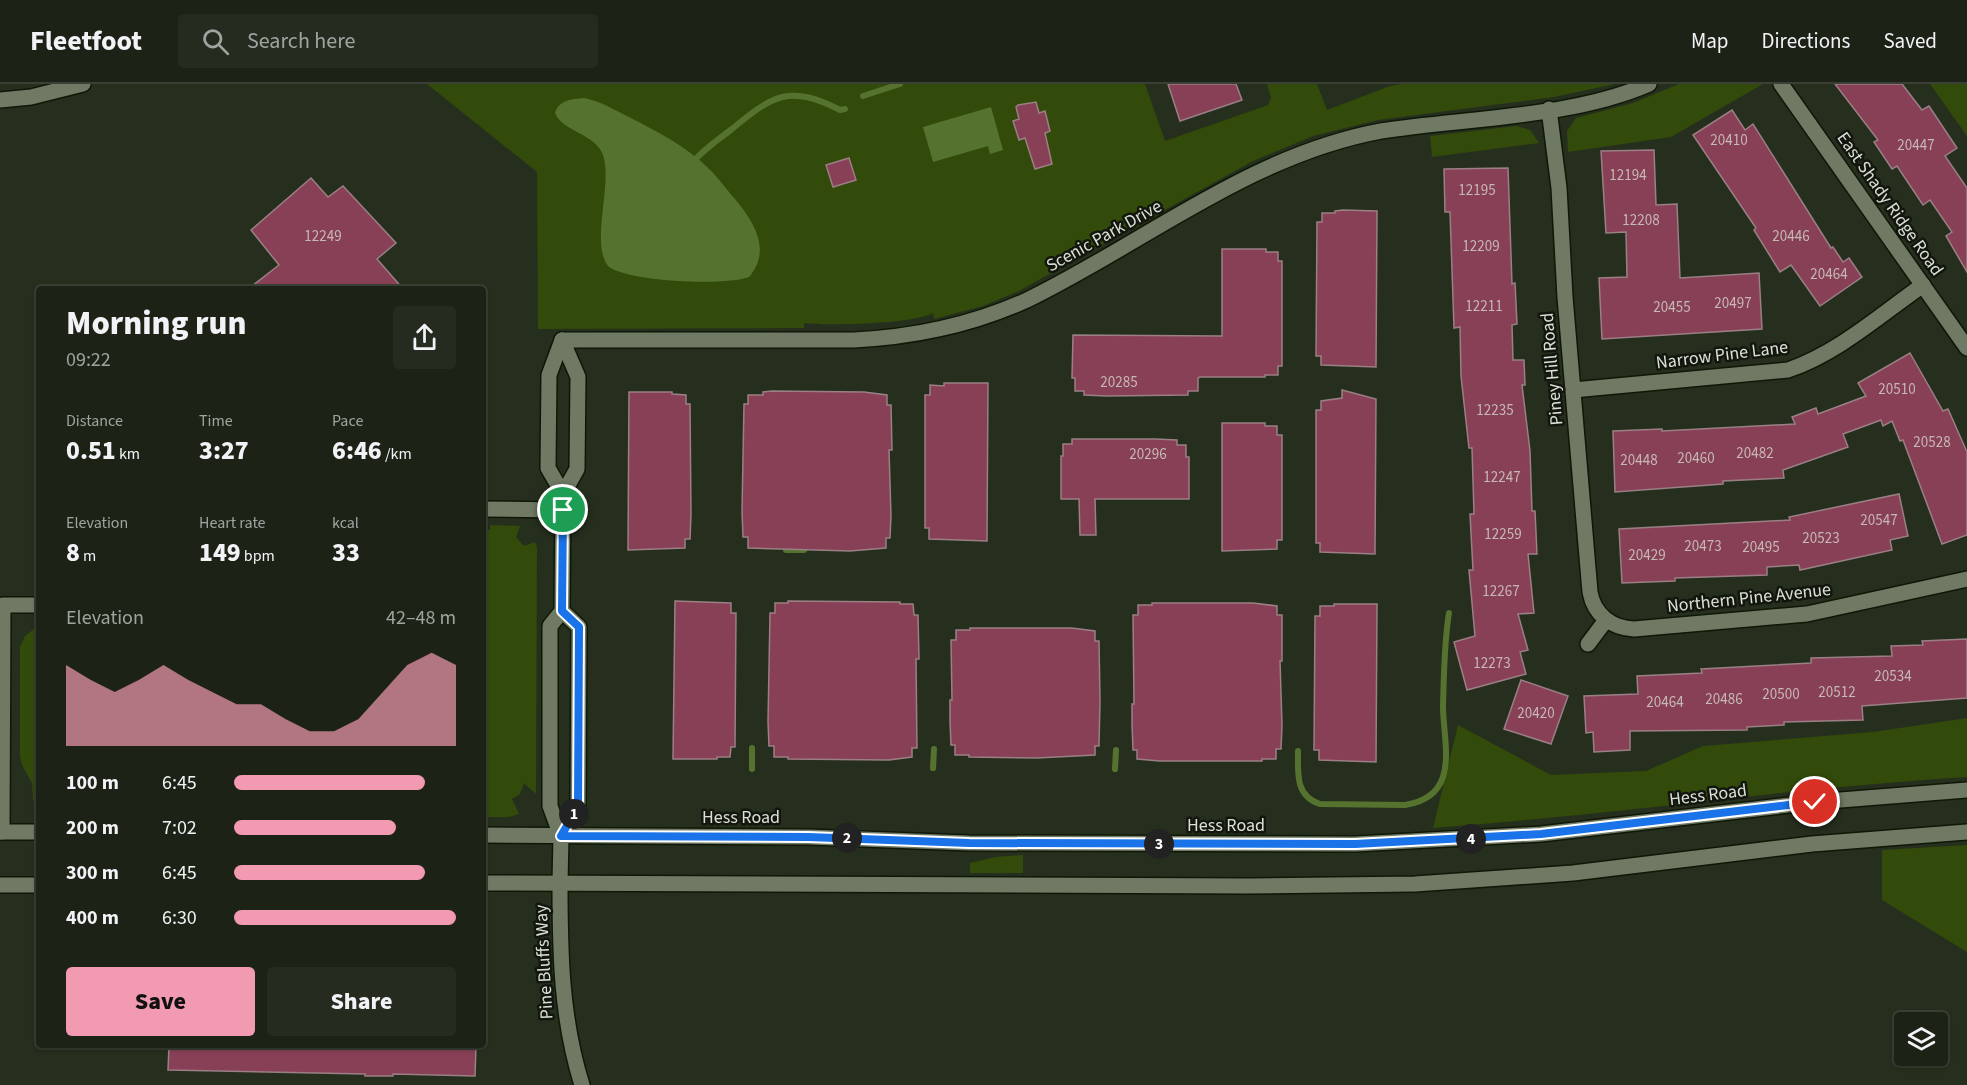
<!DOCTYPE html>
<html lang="en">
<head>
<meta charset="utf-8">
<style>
  :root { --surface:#1c2316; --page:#252b1f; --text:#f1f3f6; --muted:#a0a4a1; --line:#3a4035; --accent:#f19ab1 }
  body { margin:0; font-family:"Source Sans 3",sans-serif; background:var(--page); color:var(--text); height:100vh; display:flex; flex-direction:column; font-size:22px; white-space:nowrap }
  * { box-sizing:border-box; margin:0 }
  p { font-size:20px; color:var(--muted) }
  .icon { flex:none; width:33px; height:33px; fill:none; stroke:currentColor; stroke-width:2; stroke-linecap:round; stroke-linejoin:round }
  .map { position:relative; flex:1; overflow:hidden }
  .drawer { position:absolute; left:36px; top:202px; width:450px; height:762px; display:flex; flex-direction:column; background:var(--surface); border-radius:6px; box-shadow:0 2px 4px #0004,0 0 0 2px var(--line) }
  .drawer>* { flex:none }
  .tools { position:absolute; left:1894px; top:928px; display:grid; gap:12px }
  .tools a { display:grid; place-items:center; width:54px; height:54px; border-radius:6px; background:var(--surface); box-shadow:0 2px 4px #0004,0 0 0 2px var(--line); font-size:30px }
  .pin { position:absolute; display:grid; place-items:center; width:51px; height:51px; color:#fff; margin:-26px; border:3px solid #fff; border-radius:50%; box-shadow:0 2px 6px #0007 }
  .km { position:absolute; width:30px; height:30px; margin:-15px; border-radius:50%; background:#222; color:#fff; font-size:16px; line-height:30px; text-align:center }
  .round { display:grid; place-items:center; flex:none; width:63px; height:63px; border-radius:6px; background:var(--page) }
  .head { display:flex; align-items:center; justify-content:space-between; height:102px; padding:0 30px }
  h1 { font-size:33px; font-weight:800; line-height:45px }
  .figures { display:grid; grid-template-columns:repeat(3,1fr); gap:9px; height:102px; padding:6px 30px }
  .figures div { display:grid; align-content:center }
  .figures b { font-size:26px; font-weight:800 }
  .figures small { font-size:16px; font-weight:400 }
  .figures p { font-size:16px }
  .chart { height:168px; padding:12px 30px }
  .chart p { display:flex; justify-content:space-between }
  .chart svg { width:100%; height:108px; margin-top:6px; fill:var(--accent); opacity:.7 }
  .button { display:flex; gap:12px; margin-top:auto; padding:12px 30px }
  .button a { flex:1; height:69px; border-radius:6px; background:var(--accent); color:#111; font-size:24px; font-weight:800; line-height:69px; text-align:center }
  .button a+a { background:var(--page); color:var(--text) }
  ul { padding:0 30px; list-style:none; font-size:20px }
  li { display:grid; grid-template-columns:96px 72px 1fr; align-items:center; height:45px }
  li i { height:15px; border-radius:8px; background:var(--accent) }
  header { display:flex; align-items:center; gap:36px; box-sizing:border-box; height:84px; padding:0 30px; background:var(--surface); border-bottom:2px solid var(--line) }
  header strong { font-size:28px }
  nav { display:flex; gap:33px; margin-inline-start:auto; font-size:21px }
  .search { width:420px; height:54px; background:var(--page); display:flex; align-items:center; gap:15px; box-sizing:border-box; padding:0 21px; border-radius:6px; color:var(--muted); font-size:22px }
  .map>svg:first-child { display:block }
  .green { fill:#324a0a }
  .water { fill:#55732f }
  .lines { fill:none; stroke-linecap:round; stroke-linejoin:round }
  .stream { stroke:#55732f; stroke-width:6 }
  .building { fill:#884056; stroke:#9a7f85; stroke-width:1.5 }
  .street-casing { stroke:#0f1706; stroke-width:18 }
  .secondary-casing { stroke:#0f1706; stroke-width:18 }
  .street { stroke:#6f7964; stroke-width:15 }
  .secondary { stroke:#6f7964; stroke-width:15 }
  .route-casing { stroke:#fff; stroke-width:12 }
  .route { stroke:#1a73e8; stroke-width:8 }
  .labels { text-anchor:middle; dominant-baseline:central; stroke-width:5; stroke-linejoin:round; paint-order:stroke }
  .number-label { font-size:15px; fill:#c6b8b5 }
  .street-label { font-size:18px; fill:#dae0d5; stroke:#12160e }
</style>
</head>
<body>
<header>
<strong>Fleetfoot</strong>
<div class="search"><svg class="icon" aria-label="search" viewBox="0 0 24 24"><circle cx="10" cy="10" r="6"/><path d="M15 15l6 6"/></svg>Search here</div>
<nav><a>Map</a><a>Directions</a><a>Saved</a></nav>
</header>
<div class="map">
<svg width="1967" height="1001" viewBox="0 0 1967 1001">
  <rect width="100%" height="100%" fill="#262f1d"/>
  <!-- green -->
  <g class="green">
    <path d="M427 0H1145L1165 57 1268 21 1271 14 1267 0H1317L1327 26 1390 2 1401 0H1615L1554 13 1378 36 1313 52 1253 77 1017 208 983 222 934 235 933 229C914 240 828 242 804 239V244L538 245 537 88Z"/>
    <polygon points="1679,0 1763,0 1671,53 1568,68 1567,47 1576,34 1633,19"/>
    <polygon points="1930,0 1967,0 1967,52"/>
    <polygon points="1517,42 1530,46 1539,59 1432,73 1430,52"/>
    <polygon points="490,441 520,442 516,453 524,462 535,458 537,464 536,704 536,710 524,699 520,710 512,715 519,730 509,733 483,733 483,446 490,446"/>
    <polygon points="39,541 39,721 33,716 32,699 22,681 20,671 20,563 25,552"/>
    <path d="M1967 634V693C1788 704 1612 731 1433 744L1458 641 1551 691 1646 687 1703 662 1873 648Z"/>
    <polygon points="1967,761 1967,868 1882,816 1882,766"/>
    <polygon points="1023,771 1023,789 970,789 970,779 995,773"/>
  </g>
  <!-- water -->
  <g class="water">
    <path d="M584 14C601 17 616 27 631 34 658 48 686 62 708 84 718 93 726 105 735 115 754 138 772 166 749 193 727 202 626 198 608 182 590 158 613 100 603 71 596 50 563 48 555 29 559 16 572 15 584 14Z"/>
    <polygon points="991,23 1003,66 990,70 988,62 933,78 923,43"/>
  </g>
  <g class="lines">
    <!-- stream -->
    <g class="stream">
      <polyline points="863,12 900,0"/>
      <path d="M693 78C704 65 719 55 732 45 773 11 790 0 840 26L845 25"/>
      <polyline points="786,466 804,466 809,460"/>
      <path d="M1298 667C1298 689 1295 712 1320 720L1405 721C1462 712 1443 659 1443 622 1444 591 1444 559 1449 529"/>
      <polyline points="933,684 934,665"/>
      <polyline points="752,685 752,664"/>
      <polyline points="1115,685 1116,666"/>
    </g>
  </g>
  <!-- building -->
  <g class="building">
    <polygon points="1168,0 1236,0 1242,16 1180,37"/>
    <polygon points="1835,0 1902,0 1922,26 1929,22 1957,64 1945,72 1967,104 1967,188 1946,152 1952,148 1930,116 1923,121 1897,82 1892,85 1874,58 1878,56"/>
    <polygon points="1036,18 1039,29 1045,27 1050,47 1045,49 1052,80 1035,85 1025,54 1019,56 1013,37 1019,35 1016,23 1018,21"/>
    <polygon points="1732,26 1745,46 1753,40 1831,164 1833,163 1843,178 1849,174 1862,193 1820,222 1791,181 1780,188 1754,146 1756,144 1693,51"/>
    <polygon points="1654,66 1656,121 1677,120 1680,194 1759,189 1762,245 1602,255 1599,194 1627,193 1626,148 1606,149 1601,67"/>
    <polygon points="849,74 856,96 833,103 826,81"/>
    <polygon points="1508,84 1512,200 1515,199 1517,240 1512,241 1513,276 1524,276 1525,301 1522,301 1530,367 1532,427 1535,427 1537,470 1528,470 1534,529 1518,530 1528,566 1520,568 1526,590 1467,606 1454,558 1475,552 1469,486 1473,486 1470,430 1474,430 1472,364 1469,364 1461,292 1460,243 1454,244 1450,128 1445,128 1444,85"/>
    <polygon points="311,94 328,113 343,102 396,159 377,175 404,206 247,206 279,181 251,146"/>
    <polygon points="1343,126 1377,127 1376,283 1321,281 1321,272 1316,272 1317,138 1322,138 1322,129 1335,129 1335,127"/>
    <polygon points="1222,165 1266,165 1266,168 1278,168 1278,177 1282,177 1282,282 1278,282 1278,291 1265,291 1265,293 1200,293 1198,294 1198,307 1188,307 1188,311 1106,312 1084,311 1084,307 1075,307 1075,294 1072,294 1073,251 1222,252"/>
    <polygon points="1910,269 1943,327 1948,325 1967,368 1967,451 1942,460 1903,356 1900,357 1892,337 1883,342 1881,336 1843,350 1848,363 1783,386 1784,394 1723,397 1723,400 1615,408 1613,347 1662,345 1662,347 1795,340 1792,333 1816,324 1818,330 1866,312 1858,299"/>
    <polygon points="944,299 988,299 987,457 929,455 929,444 925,444 925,311 930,311 930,301 944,302"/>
    <polygon points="1342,306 1376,315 1375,470 1320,468 1320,459 1316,459 1316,326 1321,326 1321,317 1342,314"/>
    <polygon points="772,307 864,308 887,311 887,321 891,321 892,366 889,366 891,432 890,454 886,454 886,464 850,467 748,464 748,453 743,453 742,428 744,320 748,320 748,311 763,311 763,308"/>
    <polygon points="629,308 672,308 672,310 686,311 686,320 690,320 691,431 690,455 685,455 685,464 628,466"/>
    <polygon points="1222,339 1265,339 1265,342 1277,342 1277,351 1282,351 1282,456 1277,456 1277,465 1222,467"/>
    <polygon points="1072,355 1155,355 1177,356 1177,361 1186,361 1186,373 1189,373 1189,415 1095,415 1096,451 1080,451 1079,415 1061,415 1061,372 1063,372 1063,360 1072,360"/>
    <polygon points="1899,410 1908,452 1890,456 1892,466 1800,486 1799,481 1767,483 1767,491 1675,494 1675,497 1622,499 1619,445 1790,436 1789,433"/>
    <polygon points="675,517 731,519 731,529 736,529 735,663 731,663 730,673 717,673 717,675 673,675"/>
    <polygon points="788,517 900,518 900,520 913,520 914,531 918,531 919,575 916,575 917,664 912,664 912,673 889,676 788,675 788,673 774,673 774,662 769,662 768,638 770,529 775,529 775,519 788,519"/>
    <polygon points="1152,519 1253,519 1277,522 1277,531 1282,531 1282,577 1280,577 1282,641 1281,665 1276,665 1276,675 1262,675 1262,677 1160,677 1137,675 1137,666 1133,666 1132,640 1132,620 1134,620 1133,531 1138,531 1138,521 1152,521"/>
    <polygon points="1334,520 1377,520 1376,678 1319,676 1319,666 1314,666 1315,532 1320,532 1320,522 1334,522"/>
    <polygon points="970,544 1072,544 1095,547 1095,557 1099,557 1100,617 1099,662 1095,662 1095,671 1037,674 969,673 969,671 955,671 955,661 951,661 950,637 950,616 952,616 951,556 956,556 956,546 970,546"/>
    <polygon points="1967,555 1967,614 1862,622 1863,636 1784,638 1784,641 1747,643 1747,646 1630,647 1630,666 1594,668 1593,648 1586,649 1584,612 1638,610 1637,592 1702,589 1701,585 1811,579 1811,574 1892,572 1891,562 1923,561 1922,557"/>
    <polygon points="1521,596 1568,612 1551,660 1504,645"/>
    <polygon points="169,962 476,962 475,992 393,990 393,992 365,992 365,990 168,986"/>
  </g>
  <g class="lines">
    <!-- street casing -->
    <g class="street-casing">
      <g id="street">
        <polyline points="1781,0 1967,264"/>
        <polyline points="0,16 31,13 83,0"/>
        <path d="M1549 25 1559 104 1565 213 1590 508C1594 531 1612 544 1634 545L1807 530 1967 495"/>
        <path d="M562 256H854C915 253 972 241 1027 216 1144 159 1250 71 1381 47 1465 34 1571 34 1649 0"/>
        <polyline points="562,256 578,293 577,385 563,410"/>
        <path d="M1573 306 1788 286C1838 269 1880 231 1923 201"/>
        <polyline points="483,425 563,426"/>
        <polyline points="1588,560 1606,536"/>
        <polyline points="2,748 3,521 39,521"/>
        <polyline points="561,752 550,722 550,542 562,527 563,410 548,384 549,291 562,256"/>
        <polyline points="561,752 578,723 579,543 562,527"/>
        <path d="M560 799C560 869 561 934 582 1001"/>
      </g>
    </g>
    <!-- secondary casing -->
    <g class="secondary-casing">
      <g id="secondary">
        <polyline points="0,748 39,748"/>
        <polyline points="483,751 809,753 969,759 1355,760 1541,750 1815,718 1967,706"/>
        <polyline points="483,799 1249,802 1415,800 1573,789 1812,760 1967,748"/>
        <polyline points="560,799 561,752"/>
        <polyline points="0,801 39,801"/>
      </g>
    </g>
    <!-- street -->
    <use href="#street" class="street"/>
    <!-- secondary -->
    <use href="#secondary" class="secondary"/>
  </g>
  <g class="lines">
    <!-- route casing -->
    <g class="route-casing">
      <polyline id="route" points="563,426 562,527 579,543 578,723 561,752 808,753 969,759 1355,760 1541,750 1815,718"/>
    </g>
    <!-- route -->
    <use href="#route" class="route"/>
  </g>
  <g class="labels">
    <!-- number labels -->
    <g class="number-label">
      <text x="1729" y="56">20410</text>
      <text x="1916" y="61">20447</text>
      <text x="1628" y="91">12194</text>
      <text x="1477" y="106">12195</text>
      <text x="1641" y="136">12208</text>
      <text x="323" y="152">12249</text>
      <text x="1791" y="152">20446</text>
      <text x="1481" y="162">12209</text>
      <text x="1829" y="190">20464</text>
      <text x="1733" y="219">20497</text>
      <text x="1484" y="222">12211</text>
      <text x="1672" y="223">20455</text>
      <text x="1119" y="298">20285</text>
      <text x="1897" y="305">20510</text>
      <text x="1495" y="326">12235</text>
      <text x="1932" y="358">20528</text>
      <text x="1755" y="369">20482</text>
      <text x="1148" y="370">20296</text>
      <text x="1696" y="374">20460</text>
      <text x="1639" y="376">20448</text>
      <text x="1502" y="393">12247</text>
      <text x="1879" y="436">20547</text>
      <text x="1503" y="450">12259</text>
      <text x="1821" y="454">20523</text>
      <text x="1703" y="462">20473</text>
      <text x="1761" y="463">20495</text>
      <text x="1647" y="471">20429</text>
      <text x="1501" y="507">12267</text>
      <text x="1492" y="579">12273</text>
      <text x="1893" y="592">20534</text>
      <text x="1837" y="608">20512</text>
      <text x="1781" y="610">20500</text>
      <text x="1724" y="615">20486</text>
      <text x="1665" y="618">20464</text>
      <text x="1536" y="629">20420</text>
    </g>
    <!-- street labels -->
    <g class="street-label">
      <text transform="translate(1890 120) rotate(55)">East Shady Ridge Road</text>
      <text transform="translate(1104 152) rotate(-29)">Scenic Park Drive</text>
      <text transform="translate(1722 271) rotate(-7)">Narrow Pine Lane</text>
      <text transform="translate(1552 285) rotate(-95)">Piney Hill Road</text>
      <text transform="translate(1749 514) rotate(-6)">Northern Pine Avenue</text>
      <text transform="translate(1708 711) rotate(-7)">Hess Road</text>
      <text x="741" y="733">Hess Road</text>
      <text x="1226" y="741">Hess Road</text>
      <text transform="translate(544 878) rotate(-93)">Pine Bluffs Way</text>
    </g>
  </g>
</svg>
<div class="tools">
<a><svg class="icon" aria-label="layers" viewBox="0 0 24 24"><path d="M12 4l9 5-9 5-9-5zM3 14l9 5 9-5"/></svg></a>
</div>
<div class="pin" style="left:563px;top:426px;background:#1e9e55"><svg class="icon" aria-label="arrive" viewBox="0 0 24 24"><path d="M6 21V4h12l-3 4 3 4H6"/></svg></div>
<div class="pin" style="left:1815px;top:718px;background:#d93025"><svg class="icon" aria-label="check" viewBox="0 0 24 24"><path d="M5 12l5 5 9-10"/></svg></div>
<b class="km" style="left:574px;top:730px">1</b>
<b class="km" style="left:847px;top:754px">2</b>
<b class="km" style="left:1159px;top:760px">3</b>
<b class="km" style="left:1471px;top:755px">4</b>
<section class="drawer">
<div class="head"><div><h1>Morning run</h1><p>09:22</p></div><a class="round"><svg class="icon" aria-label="share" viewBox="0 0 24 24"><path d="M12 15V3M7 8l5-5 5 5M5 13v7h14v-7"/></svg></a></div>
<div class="figures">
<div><p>Distance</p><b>0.51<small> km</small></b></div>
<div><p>Time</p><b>3:27</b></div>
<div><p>Pace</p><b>6:46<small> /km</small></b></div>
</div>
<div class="figures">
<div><p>Elevation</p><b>8<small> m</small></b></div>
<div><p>Heart rate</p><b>149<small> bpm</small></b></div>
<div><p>kcal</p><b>33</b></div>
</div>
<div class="chart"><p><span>Elevation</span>42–48 m</p>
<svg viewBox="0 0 160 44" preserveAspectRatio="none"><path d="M0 44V11L10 17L20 22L30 17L40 11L50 17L60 22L70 27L80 27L90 33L100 38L110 38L120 33L130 22L140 11L150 6L160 11V44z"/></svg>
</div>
<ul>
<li><b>100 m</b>6:45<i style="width:86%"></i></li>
<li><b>200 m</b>7:02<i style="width:73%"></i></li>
<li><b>300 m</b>6:45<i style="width:86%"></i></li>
<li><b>400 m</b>6:30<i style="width:100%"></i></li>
</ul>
<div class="button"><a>Save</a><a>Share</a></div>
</section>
</div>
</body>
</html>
